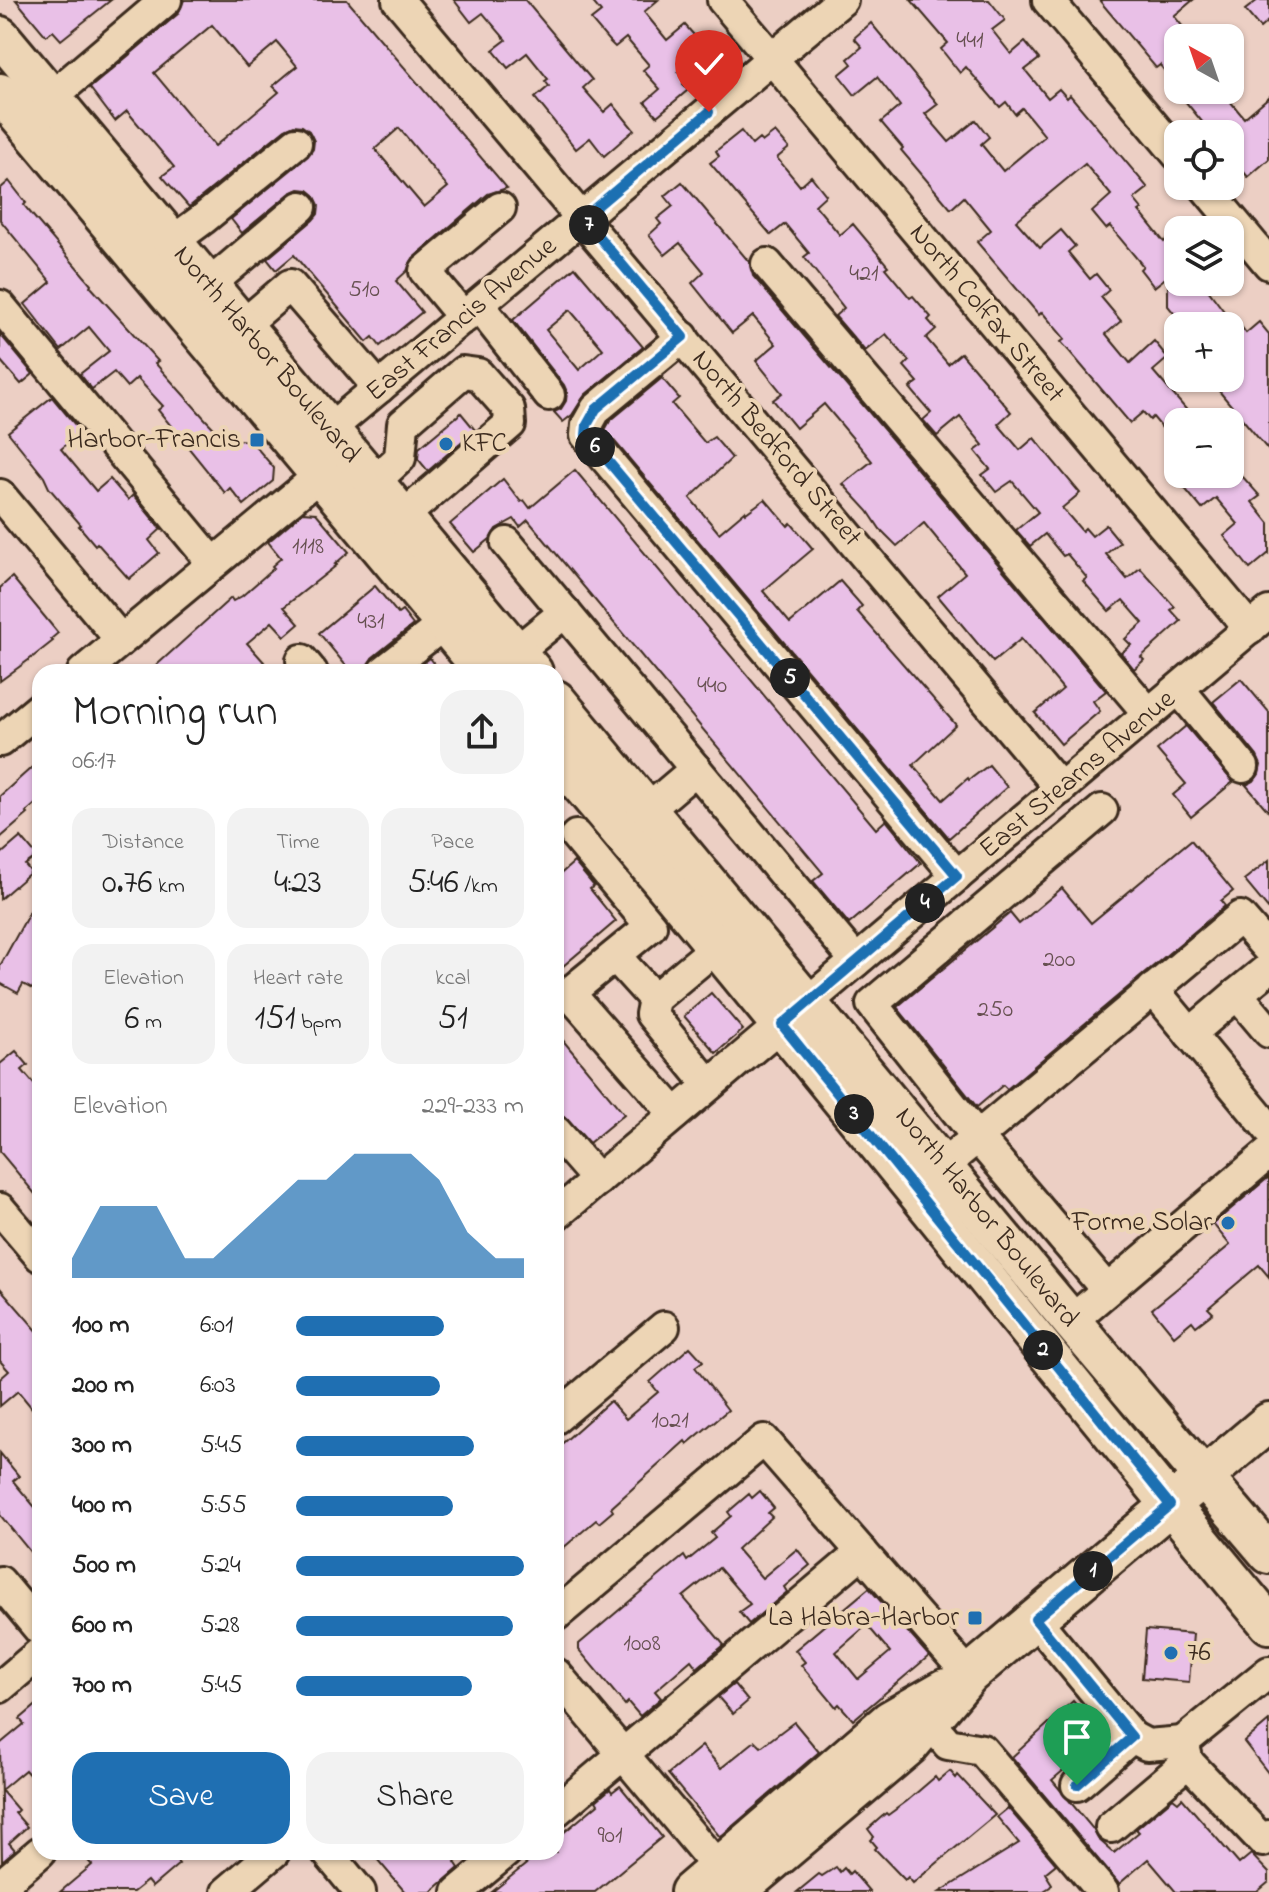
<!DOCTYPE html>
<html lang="en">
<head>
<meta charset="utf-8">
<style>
  :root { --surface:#fff; --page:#f2f2f2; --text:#222; --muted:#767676; --accent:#1f6fb2 }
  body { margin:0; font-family:"Indie Flower",sans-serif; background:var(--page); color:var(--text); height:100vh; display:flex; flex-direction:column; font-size:30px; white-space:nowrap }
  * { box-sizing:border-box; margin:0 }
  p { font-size:26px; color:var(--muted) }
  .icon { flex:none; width:44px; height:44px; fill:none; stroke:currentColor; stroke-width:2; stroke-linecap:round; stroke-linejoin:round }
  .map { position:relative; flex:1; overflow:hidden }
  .sheet { position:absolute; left:32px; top:664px; width:532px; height:1196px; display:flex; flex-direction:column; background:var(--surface); border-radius:24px; box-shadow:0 2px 6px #0004 }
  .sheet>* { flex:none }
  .needle { width:52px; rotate:320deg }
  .buttons { position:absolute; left:1164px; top:24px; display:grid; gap:16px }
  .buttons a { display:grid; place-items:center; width:80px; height:80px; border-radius:16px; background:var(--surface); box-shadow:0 2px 6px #0004; font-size:40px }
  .pin { position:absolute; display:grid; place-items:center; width:68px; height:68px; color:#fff; margin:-82px -34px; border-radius:50% 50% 50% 0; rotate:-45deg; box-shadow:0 0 8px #0007 }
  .pin .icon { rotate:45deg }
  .km { position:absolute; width:40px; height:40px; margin:-20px; border-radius:50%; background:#222; color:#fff; font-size:22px; line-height:40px; text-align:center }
  .round { display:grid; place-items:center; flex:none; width:84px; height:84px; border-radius:24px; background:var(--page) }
  .head { display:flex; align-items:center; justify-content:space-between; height:136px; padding:0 40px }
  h1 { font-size:44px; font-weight:600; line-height:60px }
  .stats { display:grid; grid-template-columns:repeat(3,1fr); gap:12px; height:136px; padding:8px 40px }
  .stats div { display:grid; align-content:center; border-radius:20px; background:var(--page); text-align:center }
  .stats b { font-size:34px; font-weight:600 }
  .stats small { font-size:22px; font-weight:400 }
  .stats p { font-size:22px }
  .chart { height:224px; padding:16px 40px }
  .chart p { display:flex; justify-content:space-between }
  .chart svg { width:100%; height:144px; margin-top:8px; fill:var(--accent); opacity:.7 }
  .button { display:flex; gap:16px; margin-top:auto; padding:16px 40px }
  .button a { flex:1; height:92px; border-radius:24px; background:var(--accent); color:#fff; font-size:32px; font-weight:600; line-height:92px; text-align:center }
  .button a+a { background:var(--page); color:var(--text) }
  ul { padding:0 40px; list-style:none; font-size:26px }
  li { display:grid; grid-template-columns:128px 96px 1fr; align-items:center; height:60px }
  li i { height:20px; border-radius:10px; background:var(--accent) }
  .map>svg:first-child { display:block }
  .building { fill:#e9c0e7; stroke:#3b2a1e; stroke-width:2; fill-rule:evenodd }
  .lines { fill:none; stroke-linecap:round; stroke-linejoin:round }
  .minor-casing { stroke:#3b2a1e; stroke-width:36 }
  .major-casing { stroke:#3b2a1e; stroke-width:44 }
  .minor { stroke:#edd5b5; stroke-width:30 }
  .major { stroke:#edd5b5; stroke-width:38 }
  .route-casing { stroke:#fff; stroke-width:16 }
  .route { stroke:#1f6fb2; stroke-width:10 }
  .poi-dot { fill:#1f6fb2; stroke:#edd5b5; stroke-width:3 }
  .labels { text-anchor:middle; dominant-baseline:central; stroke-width:8; stroke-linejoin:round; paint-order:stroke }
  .number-label { font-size:24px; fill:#665050 }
  .street-label { font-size:28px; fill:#3b2a1e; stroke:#edd5b5 }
  .poi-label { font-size:28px; fill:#3b2a1e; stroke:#edd5b5; text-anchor:end }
</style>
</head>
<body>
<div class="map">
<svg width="1269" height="1892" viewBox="0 0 1269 1892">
  <rect width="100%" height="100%" fill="#eccfc4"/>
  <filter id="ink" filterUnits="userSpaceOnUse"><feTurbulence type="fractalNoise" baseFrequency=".0125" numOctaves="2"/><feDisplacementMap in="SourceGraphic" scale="16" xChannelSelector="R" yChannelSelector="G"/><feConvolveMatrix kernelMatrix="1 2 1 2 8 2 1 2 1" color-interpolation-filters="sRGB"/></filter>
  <g filter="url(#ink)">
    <!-- building -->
    <g class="building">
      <polygon points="16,0 111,0 61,40 53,31 46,36"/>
      <path d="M184 0H347L507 188 488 194 413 258 407 271 396 281 422 312 380 346 373 337 367 342 294 255 276 270 267 259 313 220 318 214 319 205 314 195 308 190 299 189 290 193 242 233 231 219 308 156 313 149 314 141 309 131 302 126 294 125 285 129 189 207 162 176 174 167 127 111 115 121 90 88 178 14ZM212 25 247 67 277 42 297 66 273 86 279 92 215 146 154 73ZM399 128 448 187 424 207 375 149Z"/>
      <polygon points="454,0 525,0 592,80 583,88 604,112 613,104 634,130 604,156 590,138 576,149 535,98 549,86 545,81 548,79 527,53 508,68 493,50 506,40 483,13 471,22"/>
      <polygon points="591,0 658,0 644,12 667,40 685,25 702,44 688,56 691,60 678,72 686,82 683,84 688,90 657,116 645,102 660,89 643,70 649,65 626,38 615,47 608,40 591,20 601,12"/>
      <polygon points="911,0 989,0 1005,20 992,30 1011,54 1025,42 1039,59 1025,70 1048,98 1059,89 1067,98 1070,95 1148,188 1134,199 1142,209 1139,211 1164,242 1167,239 1178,252 1178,268 1154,287 1140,269 1143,266 1110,226 1106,229 1092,212 1111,195 1085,164 1016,221 1040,248 1061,230 1075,246 1068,252 1090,279 1096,274 1109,290 1101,297 1121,321 1106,334 1130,363 1154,341 1168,358 1153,371 1197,422 1178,422 1178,447 1153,417 1150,420 1143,412 1130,423 1070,352 1061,342 1065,339 1042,312 1039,315 977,242 991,230 964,197 951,209 901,150 903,148 881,122 900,106 877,77 855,95 839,75 852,64 848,59 862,47 854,38 871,23 938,104 925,114 949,142 976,120 989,137 981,144 1003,171 1045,136 1022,108 1015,114 1006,102 1000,107 966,67 960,73 941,49 948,43"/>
      <polygon points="1099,0 1193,0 1174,16 1192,38 1178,38 1178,87 1160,65 1156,68"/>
      <polygon points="1258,0 1269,0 1269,20 1260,28 1245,10"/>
      <polygon points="1176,90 1221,90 1244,118 1269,97 1269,159 1248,177 1230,156 1230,134 1212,134"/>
      <polygon points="741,131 752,145 759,139 762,142 775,132 789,148 777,158 800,186 811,176 826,195 815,205 840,235 853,224 888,266 885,268 910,298 913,296 931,317 928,320 936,329 926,338 948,364 961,353 1011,412 998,424 1020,450 1034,438 1080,493 1062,508 1082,531 1085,528 1092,536 1106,525 1120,542 1106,554 1127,579 1140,568 1175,607 1171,610 1181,621 1141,657 1144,660 1134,669 1121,653 1131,645 1125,639 1143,623 1123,600 1109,611 1083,581 1087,578 1067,554 1063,556 1045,534 1030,546 1016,530 1038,512 1012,481 996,492 982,475 990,469 975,451 983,445 960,417 937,436 923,420 931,413 910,388 918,382 904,366 909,361 886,334 865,351 835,316 844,308 804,257 809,253 785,224 771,235 710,163 719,156 716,151"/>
      <polygon points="9,181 26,203 24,205 28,210 91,284 90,286 158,361 155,363 206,420 231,446 238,440 251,441 274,468 273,481 244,505 230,488 225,493 158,410 163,406 137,378 127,387 114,372 92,389 80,374 109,351 89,327 61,350 25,304 51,282 0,220 0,189"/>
      <polygon points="682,182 750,263 753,276 1106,691 1093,701 1100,711 1061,744 1035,713 1063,689 1021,639 993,662 938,596 965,573 924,523 897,546 880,529 868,511 843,484 872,461 824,404 796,428 773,400 782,393 756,361 776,344 753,316 732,333 692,283 704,272 680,243 665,255 649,235 661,224 657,219 673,206 665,196"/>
      <path d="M575 267 643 347 585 395 572 415 563 422 554 412 561 409 566 401 567 392 564 385 513 320ZM570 310 603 349 579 370 546 330Z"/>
      <polygon points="1168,282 1202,282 1235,326 1194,326 1181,322 1168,306"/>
      <polygon points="1259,322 1269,334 1269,451 1219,391 1240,373 1230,362 1230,333 1240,325 1246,333"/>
      <polygon points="0,334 33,374 21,384 0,360"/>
      <polygon points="662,378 679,398 672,404 705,443 714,437 732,458 690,498 719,533 745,511 746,513 765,499 788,526 791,523 813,549 763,591 790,623 840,581 862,606 857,611 956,725 913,765 943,800 968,778 969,780 989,765 1007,787 949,838 605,430 610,421"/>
      <polygon points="52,397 81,432 61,449 96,491 110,479 128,500 133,495 161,529 149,540 159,553 129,579 97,543 95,545 79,526 81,525 49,488 44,477 8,432"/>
      <polygon points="461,413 475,430 428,471 418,459 419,448"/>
      <polygon points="1233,466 1260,496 1252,502 1269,523 1269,553 1250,569 1224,536 1238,524 1216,498 1202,509 1173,474 1199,474 1207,483 1212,480 1214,482 1223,474 1230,474"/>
      <polygon points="575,470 876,829 886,820 921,863 849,924 813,881 823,873 528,520 520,527 514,519 496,529 490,539 474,552 450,524 503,479 521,502 524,500 530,508"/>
      <polygon points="303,512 316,513 349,552 335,564 337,565 284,607 299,624 285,636 272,622 247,643 264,662 253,672 149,672 231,598 233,601 242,596 274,568 272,566 281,558 268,542"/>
      <polygon points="12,577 58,633 51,639 53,641 34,656 0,681 0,588"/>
      <polygon points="375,586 398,614 402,611 413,625 372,658 365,672 351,672 319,633"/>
      <polygon points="430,658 441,672 412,672"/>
      <polygon points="1241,679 1269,712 1269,812 1246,785 1254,781 1259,774 1261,765 1257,756 1213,702"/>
      <polygon points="1186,726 1233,782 1191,817 1173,795 1186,784 1157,750"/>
      <polygon points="40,760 40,800 26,812 28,814 0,838 0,796"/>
      <polygon points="21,837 37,856 25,865 31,872 0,899 0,855"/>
      <polygon points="1191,840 1233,891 1221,901 1225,906 1007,1089 1003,1085 977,1107 897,1007 1010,913 1019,924 1062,888 1091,923"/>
      <polygon points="1269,860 1269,910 1244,880"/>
      <polygon points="574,862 594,886 590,889 616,921 556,972 556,878"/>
      <polygon points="40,893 40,976 32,989 23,984 18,993 0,983 0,966"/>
      <polygon points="711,993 743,1030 716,1053 684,1016"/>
      <polygon points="556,1032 624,1114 589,1143 569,1120 556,1114"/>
      <polygon points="16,1051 28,1065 22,1070 40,1091 40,1200 0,1152 0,1064"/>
      <polygon points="1269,1177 1269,1277 1259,1265 1208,1308 1213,1313 1196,1326 1192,1321 1174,1336 1152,1309 1230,1245 1213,1224"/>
      <polygon points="0,1288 40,1334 40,1418 18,1391 0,1406 0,1379 9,1371 0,1361"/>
      <polygon points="690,1347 703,1361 695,1367 728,1410 687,1444 685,1441 611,1508 613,1511 599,1523 596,1520 556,1554 556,1449 610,1401 626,1419 658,1392 650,1382"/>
      <polygon points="0,1453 19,1476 13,1481 40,1513 40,1564 0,1515"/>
      <polygon points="760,1491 774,1508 768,1513 772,1517 737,1549 762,1578 797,1549 810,1565 784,1587 787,1592 749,1624 739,1612 750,1604 719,1568 683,1597 724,1645 697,1668 691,1660 655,1691 661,1698 640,1716 628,1702 625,1705 579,1650 579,1644 663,1573 684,1556 687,1561 715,1538 711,1533 731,1516 728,1512 749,1494 752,1498"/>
      <path d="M869 1588 929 1656 853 1720 839 1704 836 1707 801 1665 805 1662 795 1650ZM867 1625 890 1652 858 1679 836 1652Z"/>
      <polygon points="1146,1630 1193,1634 1189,1682 1142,1678"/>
      <polygon points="734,1684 748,1701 733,1714 718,1697"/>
      <polygon points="1073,1701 1103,1737 1052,1780 1093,1829 1098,1839 1114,1853 1139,1832 1136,1829 1173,1798 1178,1802 1182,1798 1239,1864 1251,1854 1269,1873 1269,1882 1257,1892 1176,1892 1148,1859 1119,1884 1012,1757"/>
      <polygon points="40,1702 40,1787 25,1770 1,1790 18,1810 15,1813 27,1827 9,1843 15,1850 2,1861 0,1744 24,1724 20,1719"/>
      <polygon points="1269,1721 1269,1774 1244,1742"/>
      <polygon points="794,1722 819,1752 720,1837 668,1774 702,1746 721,1768 755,1741 761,1747"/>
      <polygon points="950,1771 956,1778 958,1775 995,1815 913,1883 908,1877 905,1880 875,1849 877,1847 871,1840 874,1837 868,1829 886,1813 888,1815 907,1801 935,1777 938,1781"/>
      <polygon points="620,1786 662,1837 595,1892 492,1892 541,1852 556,1852 556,1839 598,1804 596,1801 610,1789 612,1792"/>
      <polygon points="1008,1808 1056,1864 1045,1873 1052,1884 1050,1887 1042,1892 940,1892 1019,1843 997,1817"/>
      <polygon points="80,1852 169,1852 179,1864 152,1887 147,1881 133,1892 60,1892 92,1865"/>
      <polygon points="371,1852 467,1852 455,1862 459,1868 431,1892 405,1892"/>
      <polygon points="836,1867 840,1872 844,1868 849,1874 852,1871 870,1892 797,1892 819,1874 822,1876"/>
    </g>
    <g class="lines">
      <!-- minor casing -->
      <g class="minor-casing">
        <g id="minor">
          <polyline points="398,0 1061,789"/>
          <polyline points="723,0 1250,629"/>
          <polyline points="1048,0 1178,155"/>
          <polyline points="34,112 166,0"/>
          <polyline points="1204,186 1269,264"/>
          <polyline points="154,255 203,219 296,143"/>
          <polyline points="767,264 1149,714"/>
          <polyline points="191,300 301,207"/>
          <polyline points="0,306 213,563"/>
          <polyline points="479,306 549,395"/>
          <polyline points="464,318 425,271 500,208"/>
          <polyline points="242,326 290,285 379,388"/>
          <polyline points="683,337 596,409 587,425 586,435 957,876"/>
          <polyline points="313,443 842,0"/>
          <polyline points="373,483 400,458 403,424 463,372 478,374 509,409 510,424 401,518"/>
          <polyline points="0,495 121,640"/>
          <polyline points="507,543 856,961"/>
          <polyline points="516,652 565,612"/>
          <polyline points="302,660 312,672"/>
          <polyline points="83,672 337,461"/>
          <polyline points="383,672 444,624"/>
          <polyline points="1179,689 1243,767"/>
          <polyline points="0,741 40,708"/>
          <polyline points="1102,810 872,1004 978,1138 1107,1290"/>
          <polyline points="630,825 696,769"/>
          <polyline points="576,836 651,926 569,993 675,1114"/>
          <polyline points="615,956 654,999 718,946"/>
          <polyline points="1269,968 1237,994 1269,1032"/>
          <polyline points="1153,989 1269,1129"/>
          <polyline points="654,999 651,1014 709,1085"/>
          <polyline points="1190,1034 1237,994"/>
          <polyline points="556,1132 598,1180"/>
          <polyline points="926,1180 1240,917 1269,950"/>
          <polyline points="0,1209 40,1256"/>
          <polyline points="556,1215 1269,612"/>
          <polyline points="1071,1321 1269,1153"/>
          <polyline points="556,1418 664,1327"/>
          <polyline points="0,1582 40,1630"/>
          <polyline points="556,1615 764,1440 969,1675"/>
          <polyline points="1035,1619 1132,1737"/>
          <polyline points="1269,1672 1183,1742 1188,1762 1263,1841 1269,1836"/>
          <polyline points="556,1674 731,1883"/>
          <polyline points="0,1687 40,1653"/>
          <polyline points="930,1722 948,1744 982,1750 1103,1892"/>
          <polyline points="1077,1785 1132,1737 1147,1745 1183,1742"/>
          <polyline points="556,1811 862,1552"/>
          <polyline points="1111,1827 1188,1762"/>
          <polyline points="327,1852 360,1892"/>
          <polyline points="0,1886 40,1852"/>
          <polyline points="227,1892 274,1852"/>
          <polyline points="458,1892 506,1852"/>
        </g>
      </g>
      <!-- major casing -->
      <g class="major-casing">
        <g id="major">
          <polyline points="0,36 533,672"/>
          <polyline points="0,93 485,672"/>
          <polyline points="556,700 1071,1321 1269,1554"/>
          <path d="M556 756C799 1040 1029 1336 1269 1624"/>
          <polyline points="690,1892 890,1720 946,1688"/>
          <polyline points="736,1892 909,1746 969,1675 1269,1422"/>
        </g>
      </g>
      <!-- minor -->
      <use href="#minor" class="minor"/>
      <!-- major -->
      <use href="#major" class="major"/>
    </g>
  </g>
  <g class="lines" filter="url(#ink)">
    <!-- route casing -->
    <g class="route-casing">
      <polyline id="route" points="709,112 583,218 683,337 596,409 587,425 586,435 957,876 782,1025 1170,1505 1035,1619 1132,1737 1077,1785"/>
    </g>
    <!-- route -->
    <use href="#route" class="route"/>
  </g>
  <!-- markers -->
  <g class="poi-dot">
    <rect x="249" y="432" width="16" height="16" rx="4"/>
    <circle cx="446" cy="444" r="8"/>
    <circle cx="1228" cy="1223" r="8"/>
    <rect x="967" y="1610" width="16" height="16" rx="4"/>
    <circle cx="1171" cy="1653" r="8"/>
  </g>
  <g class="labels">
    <!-- number labels -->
    <g class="number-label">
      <text x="970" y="41">441</text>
      <text x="864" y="274">421</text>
      <text x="364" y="290">510</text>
      <text x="308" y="547">1118</text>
      <text x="371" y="622">431</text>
      <text x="712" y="686">440</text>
      <text x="1059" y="960">200</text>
      <text x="995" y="1010">250</text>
      <text x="670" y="1421">1021</text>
      <text x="642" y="1644">1008</text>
      <text x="610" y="1836">901</text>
    </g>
    <!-- street labels -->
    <g class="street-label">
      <text transform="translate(986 314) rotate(50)">North Colfax Street</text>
      <text transform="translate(462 320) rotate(-40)">East Francis Avenue</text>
      <text transform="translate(266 355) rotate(50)">North Harbor Boulevard</text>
      <text transform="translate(776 449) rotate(50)">North Bedford Street</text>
      <text transform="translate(1078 775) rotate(-40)">East Stearns Avenue</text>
      <text transform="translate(986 1218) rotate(51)">North Harbor Boulevard</text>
    </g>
    <!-- poi labels -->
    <g class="poi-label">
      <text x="241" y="440">Harbor-Francis</text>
      <text x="462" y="444" text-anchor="start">KFC</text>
      <text x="1212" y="1223">Forme Solar</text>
      <text x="959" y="1618">La Habra-Harbor</text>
      <text x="1187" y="1653" text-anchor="start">76</text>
    </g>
  </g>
</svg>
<div class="buttons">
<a><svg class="needle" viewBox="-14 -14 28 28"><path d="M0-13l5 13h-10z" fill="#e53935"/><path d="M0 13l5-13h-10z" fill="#767676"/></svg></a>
<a><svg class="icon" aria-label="locate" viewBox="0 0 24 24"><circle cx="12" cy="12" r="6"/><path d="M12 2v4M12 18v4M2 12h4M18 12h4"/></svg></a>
<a><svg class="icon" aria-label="layers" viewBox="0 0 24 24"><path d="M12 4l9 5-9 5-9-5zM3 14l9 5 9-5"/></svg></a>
<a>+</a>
<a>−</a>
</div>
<div class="pin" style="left:1077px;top:1785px;background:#1e9e55"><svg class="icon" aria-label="arrive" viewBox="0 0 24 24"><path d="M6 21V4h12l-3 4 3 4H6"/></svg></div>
<div class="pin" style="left:709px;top:112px;background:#d93025"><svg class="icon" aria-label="check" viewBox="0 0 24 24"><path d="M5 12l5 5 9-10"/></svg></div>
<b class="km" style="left:1093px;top:1571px">1</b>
<b class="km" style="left:1043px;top:1350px">2</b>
<b class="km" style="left:854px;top:1114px">3</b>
<b class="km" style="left:925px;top:903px">4</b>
<b class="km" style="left:790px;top:678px">5</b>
<b class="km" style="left:595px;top:447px">6</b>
<b class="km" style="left:589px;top:225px">7</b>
<section class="sheet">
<div class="head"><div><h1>Morning run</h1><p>06:17</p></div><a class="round"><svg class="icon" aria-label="share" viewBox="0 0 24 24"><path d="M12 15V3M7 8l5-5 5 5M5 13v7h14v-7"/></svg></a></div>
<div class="stats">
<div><p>Distance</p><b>0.76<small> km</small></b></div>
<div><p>Time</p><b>4:23</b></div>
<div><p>Pace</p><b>5:46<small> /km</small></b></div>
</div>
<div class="stats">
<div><p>Elevation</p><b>6<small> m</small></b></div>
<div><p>Heart rate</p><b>151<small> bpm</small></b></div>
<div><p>kcal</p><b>51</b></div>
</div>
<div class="chart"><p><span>Elevation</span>229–233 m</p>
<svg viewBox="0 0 160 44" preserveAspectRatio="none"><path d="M0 44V38L10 22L20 22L30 22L40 38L50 38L60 30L70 22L80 14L90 14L100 6L110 6L120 6L130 14L140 30L150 38L160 38V44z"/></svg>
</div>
<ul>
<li><b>100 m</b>6:01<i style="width:65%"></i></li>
<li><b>200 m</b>6:03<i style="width:63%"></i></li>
<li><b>300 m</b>5:45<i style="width:78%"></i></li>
<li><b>400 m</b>5:55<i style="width:69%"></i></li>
<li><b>500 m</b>5:24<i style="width:100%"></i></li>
<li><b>600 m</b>5:28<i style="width:95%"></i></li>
<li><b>700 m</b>5:45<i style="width:77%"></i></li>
</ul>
<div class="button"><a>Save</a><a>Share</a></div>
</section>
</div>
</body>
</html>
